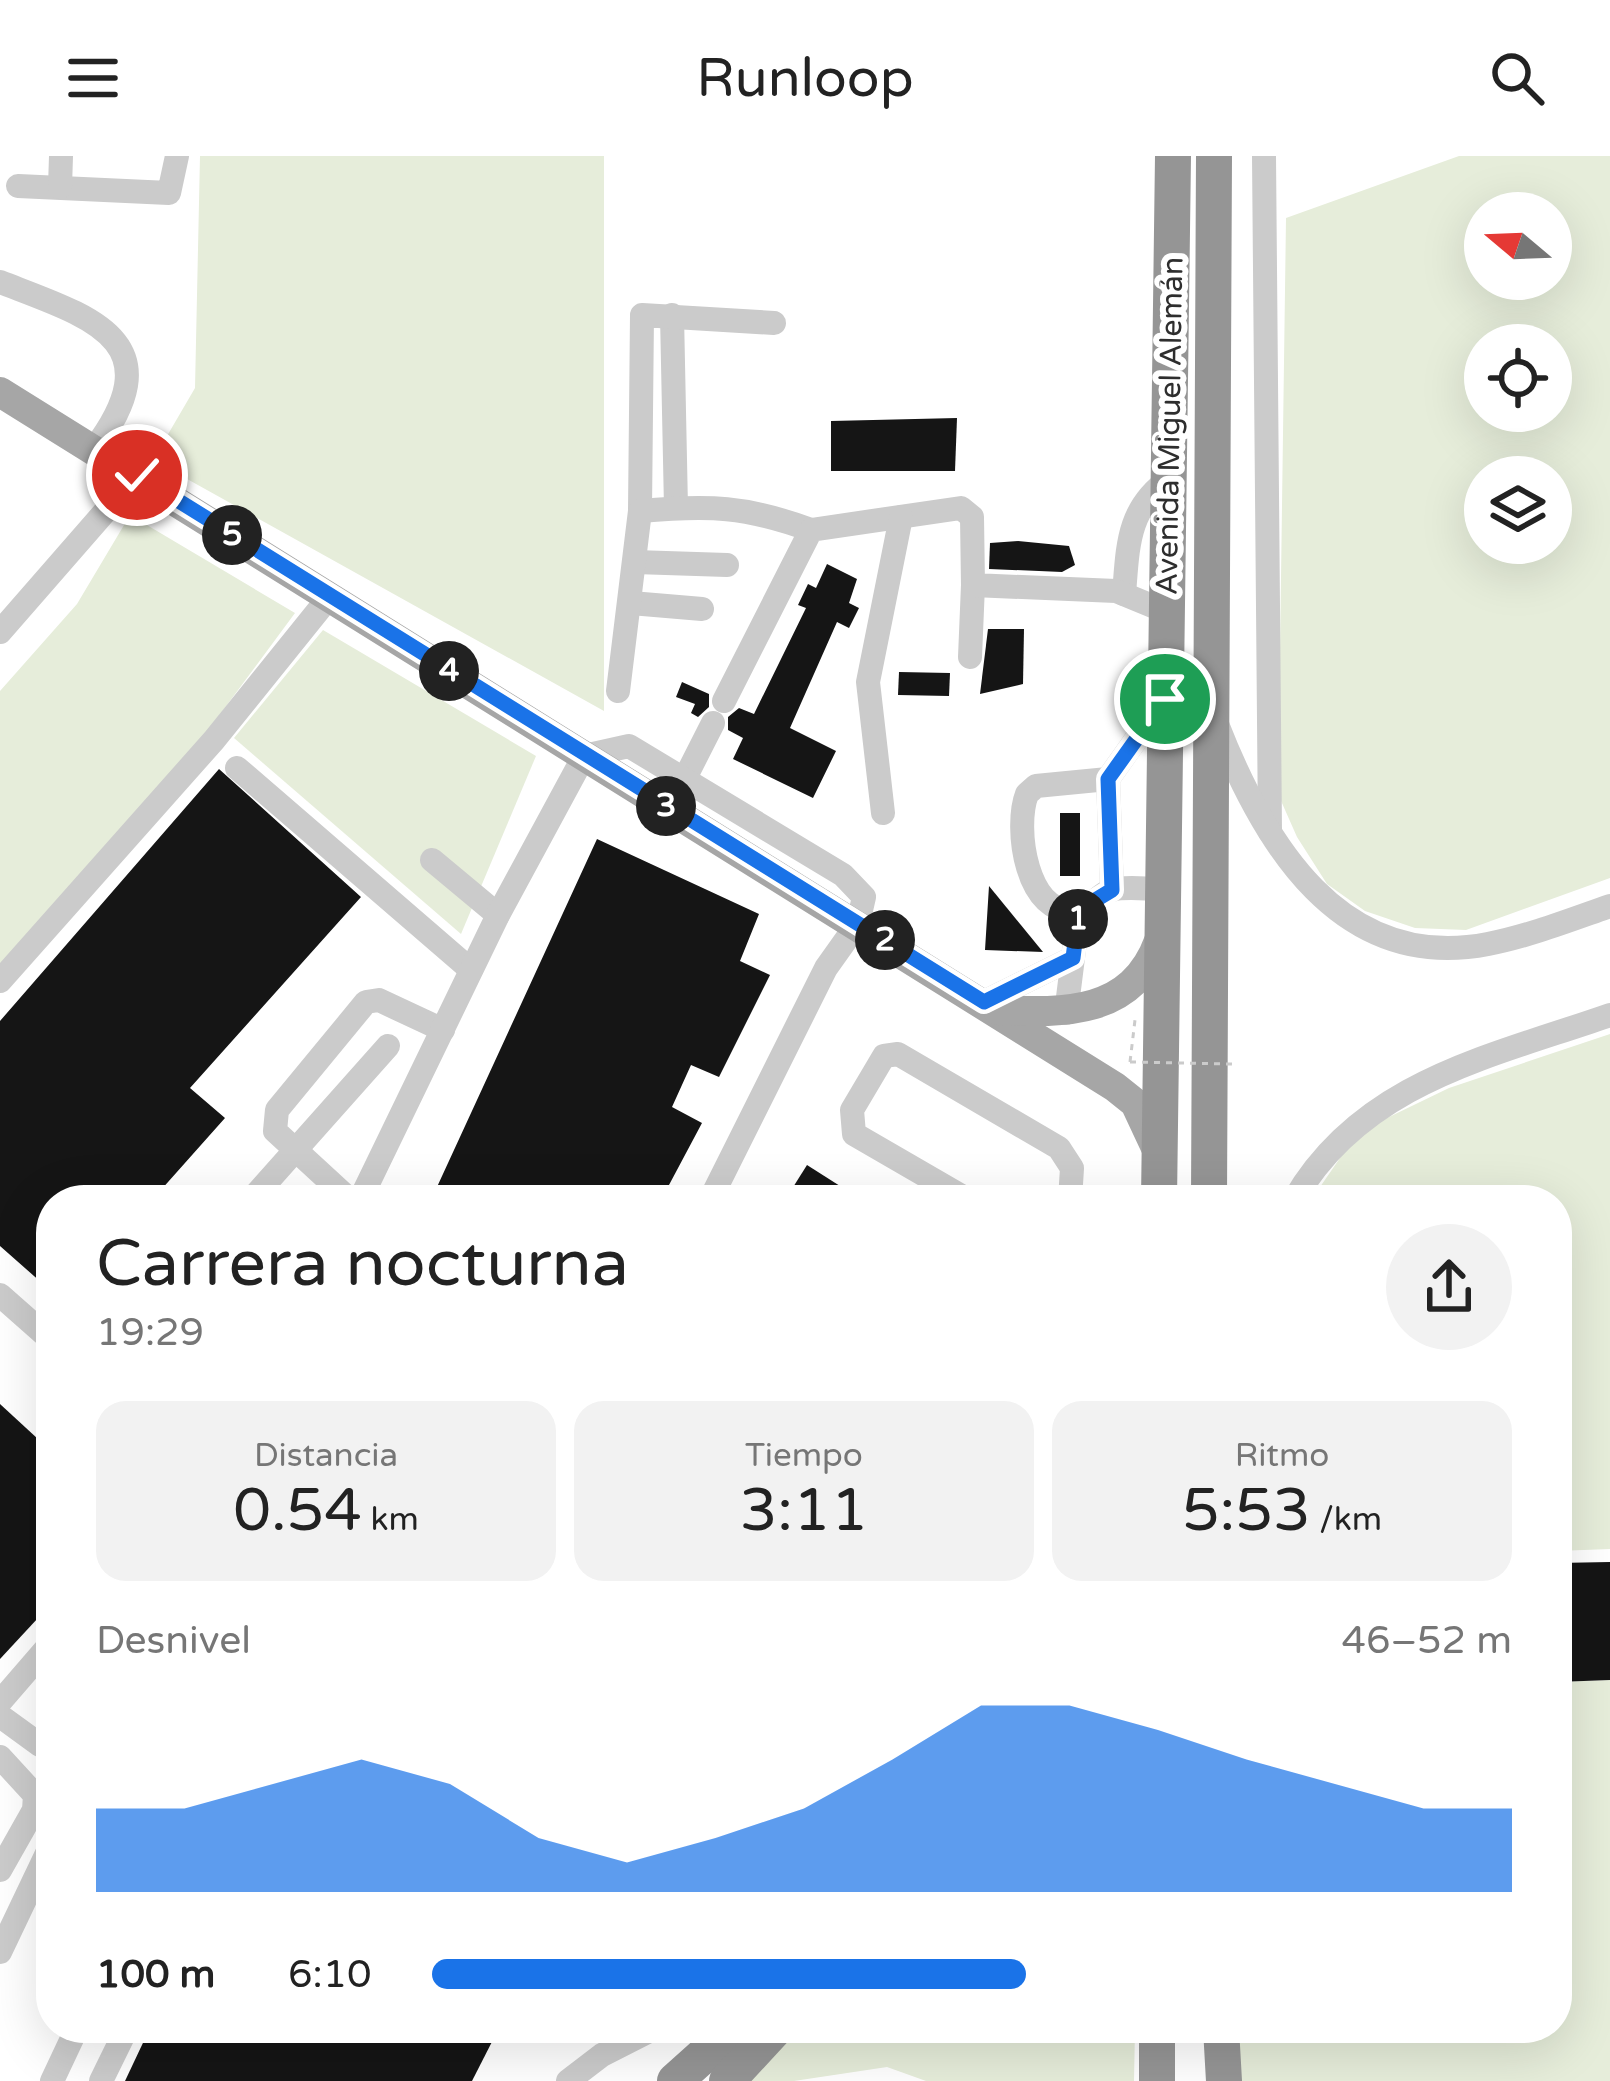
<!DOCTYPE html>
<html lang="es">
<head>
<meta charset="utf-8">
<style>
  :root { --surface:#fff; --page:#f2f2f2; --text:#222; --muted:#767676; --accent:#1a73e8 }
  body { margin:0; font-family:"Varela Round",sans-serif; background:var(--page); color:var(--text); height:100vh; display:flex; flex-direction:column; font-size:45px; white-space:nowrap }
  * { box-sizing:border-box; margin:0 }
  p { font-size:39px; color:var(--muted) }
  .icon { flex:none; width:66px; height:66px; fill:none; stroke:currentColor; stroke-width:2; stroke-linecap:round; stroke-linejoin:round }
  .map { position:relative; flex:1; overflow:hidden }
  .side { position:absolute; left:36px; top:1029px; width:1536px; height:858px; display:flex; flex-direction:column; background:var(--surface); border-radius:48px; box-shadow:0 12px 48px #0002 }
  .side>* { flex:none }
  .needle { width:78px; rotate:289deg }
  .tools { position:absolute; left:1464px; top:36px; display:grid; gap:24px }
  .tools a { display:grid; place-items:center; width:108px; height:108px; border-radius:50%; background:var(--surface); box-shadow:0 12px 48px #0002; font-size:60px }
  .pin { position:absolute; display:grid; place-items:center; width:102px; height:102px; color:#fff; margin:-51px; border:6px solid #fff; border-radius:50%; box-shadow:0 3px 12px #0007 }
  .km { position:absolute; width:60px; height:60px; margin:-30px; border-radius:50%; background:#222; color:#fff; font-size:33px; line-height:60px; text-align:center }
  .round { display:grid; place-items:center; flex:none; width:126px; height:126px; border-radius:63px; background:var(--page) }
  .summary { display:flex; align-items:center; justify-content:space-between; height:204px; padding:0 60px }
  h1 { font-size:66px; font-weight:600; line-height:90px }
  .stats { display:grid; grid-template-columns:repeat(3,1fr); gap:18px; height:204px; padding:12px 60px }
  .stats div { display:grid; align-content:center; border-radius:30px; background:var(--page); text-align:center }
  .stats b { font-size:60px; font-weight:600 }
  .stats small { font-size:33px; font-weight:400 }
  .stats p { font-size:33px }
  .chart { height:336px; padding:24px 60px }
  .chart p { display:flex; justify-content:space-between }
  .chart svg { width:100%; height:216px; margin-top:12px; fill:var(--accent); opacity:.7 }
  ul { padding:0 60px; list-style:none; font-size:39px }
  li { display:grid; grid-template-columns:192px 144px 1fr; align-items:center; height:90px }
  li i { height:30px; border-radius:15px; background:var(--accent) }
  header { display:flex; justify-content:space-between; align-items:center; height:156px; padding:0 60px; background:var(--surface); font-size:54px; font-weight:600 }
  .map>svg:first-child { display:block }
  .green { fill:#e6edda; fill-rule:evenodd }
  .building { fill:#151515 }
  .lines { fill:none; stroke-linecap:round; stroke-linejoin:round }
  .path { stroke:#cbcbcb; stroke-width:3; stroke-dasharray:6 6; stroke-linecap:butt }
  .minor { stroke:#cbcbcb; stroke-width:24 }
  .major { stroke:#a6a6a6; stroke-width:30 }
  .highway { stroke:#959595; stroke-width:36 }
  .path-bridge { stroke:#cbcbcb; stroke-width:3; stroke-dasharray:6 6; stroke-linecap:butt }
  .route-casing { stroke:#fff; stroke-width:24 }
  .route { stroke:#1a73e8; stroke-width:15 }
  .labels { text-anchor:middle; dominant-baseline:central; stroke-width:12; stroke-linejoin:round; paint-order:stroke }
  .street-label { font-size:30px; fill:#2e2e2e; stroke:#fff }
</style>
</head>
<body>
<header><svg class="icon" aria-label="menu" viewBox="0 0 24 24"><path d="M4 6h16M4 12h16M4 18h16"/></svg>Runloop<svg class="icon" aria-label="search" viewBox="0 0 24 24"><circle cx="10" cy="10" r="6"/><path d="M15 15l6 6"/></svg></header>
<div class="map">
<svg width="1610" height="1925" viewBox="0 0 1610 1925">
  <rect width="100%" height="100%" fill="#fff"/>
  <!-- green -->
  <g class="green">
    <polygon points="200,0 604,0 604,555 153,304 195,232"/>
    <path d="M1459 0H1610V722L1466 774 1415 772 1365 755 1327 728 1297 681 1278 638 1286 62ZM1485 57H1551V123H1485ZM1485 189H1551V255H1485ZM1485 321H1551V387H1485Z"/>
    <polygon points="130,359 295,457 201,584 0,811 0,535 77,448"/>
    <polygon points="323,474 536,600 461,778 234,582"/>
    <polygon points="1610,878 1610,1393 1557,1395 1557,1044 1311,1044 1358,976 1449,932"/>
    <polygon points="1610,1524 1610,1925 1237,1925 1237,1872 1557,1872 1557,1526"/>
    <polygon points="787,1872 1135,1872 1134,1925 926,1925 887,1911 794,1925 741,1925"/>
  </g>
  <!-- building -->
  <g class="building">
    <polygon points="957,262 955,315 831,315 831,265"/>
    <polygon points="1018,385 1069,390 1075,409 1062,416 989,413 990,387"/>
    <polygon points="827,408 857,423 849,447 859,452 849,472 837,466 790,572 836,595 813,642 733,603 743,582 728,574 728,561 739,552 754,558 806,452 798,449 808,428 816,432"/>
    <polygon points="988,473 1024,473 1023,528 980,538"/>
    <polygon points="899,516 950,517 949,540 898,539"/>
    <polygon points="682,526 709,538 709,551 698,561 691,557 695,548 676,541"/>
    <polygon points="219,613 361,741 190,932 225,962 152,1044 51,1044 51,1135 0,1090 0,865"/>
    <rect x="1060" y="657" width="20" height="63"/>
    <polygon points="597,683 759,758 740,805 770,819 719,921 691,909 672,951 702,967 661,1044 431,1044"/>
    <polygon points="989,730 1043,796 985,794"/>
    <polygon points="807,1009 862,1044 785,1044"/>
    <polygon points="0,1248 51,1295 51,1448 0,1503"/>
    <polygon points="1610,1406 1610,1524 1557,1526 1557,1407"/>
    <polygon points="150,1872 499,1872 472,1925 125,1925"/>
  </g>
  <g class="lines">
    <!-- path -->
    <polyline class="path" points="1130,906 1135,864"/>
    <!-- minor -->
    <g class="minor">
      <polyline points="1264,0 1270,676"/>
      <polyline points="18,30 169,37 177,0"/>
      <polyline points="60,31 61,0"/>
      <path d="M0 126C87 160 177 183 94 293"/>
      <polyline points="672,159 676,352"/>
      <polyline points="640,355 642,159 774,167"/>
      <polyline points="635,406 727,409"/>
      <path d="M1124 438C1128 390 1127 353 1169 323"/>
      <polyline points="631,447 702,453"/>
      <polyline points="0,476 137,319"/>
      <polyline points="970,501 973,429"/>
      <path d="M618 535 640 355C709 349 746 350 811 374"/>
      <polyline points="724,545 811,374 961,352 972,361 973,429 1116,435 1167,456"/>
      <path d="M1217 568C1263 686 1340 817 1488 788 1529 780 1570 764 1610 750"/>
      <polyline points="237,612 471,814"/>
      <path d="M1108 623 1036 630 1027 638C1014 671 1026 763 1078 754 1090 752 1100 738 1111 734 1125 730 1145 733 1160 733"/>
      <polyline points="679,634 713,567"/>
      <polyline points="883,657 868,526 901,361"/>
      <polyline points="432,704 498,759"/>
      <polyline points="1112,734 1108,623 1164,544"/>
      <polyline points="0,825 214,584 330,440"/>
      <polyline points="984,846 1073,802"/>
      <polyline points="1066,857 1079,754"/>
      <polyline points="251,1044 388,890"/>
      <polyline points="350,1044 275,975 277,954 366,846 379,844 443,874"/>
      <polyline points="360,1044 498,759 584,600 629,590 843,719 864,741 858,767 826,812 710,1044"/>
      <polyline points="968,1044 854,978 852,954 884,900 898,898 1059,992 1072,1012 1070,1044"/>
      <path d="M1294 1044C1362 926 1490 901 1610 859"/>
      <polyline points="0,1139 51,1184"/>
      <polyline points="0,1546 51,1487"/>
      <polyline points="0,1560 40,1589 51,1584"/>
      <polyline points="0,1601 35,1639 34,1654 0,1714"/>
      <polyline points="0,1796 51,1689"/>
      <polyline points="52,1925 77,1872"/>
      <polyline points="101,1925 127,1872"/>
      <polyline points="568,1925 602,1899 655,1872"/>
    </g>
    <!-- major -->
    <g class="major">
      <polyline points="0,236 1115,931 1135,947 1157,994"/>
      <path d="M998 854C1065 857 1132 859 1159 785"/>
    </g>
    <!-- highway -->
    <g class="highway">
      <polyline points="1159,1044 1173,0"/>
      <polyline points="1209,1044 1214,0"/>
      <polyline points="1221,1872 1224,1925"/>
      <polyline points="675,1925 734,1872"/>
      <polyline points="727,1925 776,1872"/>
      <polyline points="1157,1925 1157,1872"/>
    </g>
    <!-- path-bridge -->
    <polyline class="path-bridge" points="1130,906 1232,908"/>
  </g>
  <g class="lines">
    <!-- route casing -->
    <g class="route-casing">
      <polyline id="route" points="137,319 984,846 1073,802 1079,754 1112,734 1108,623 1165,543"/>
    </g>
    <!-- route -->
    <use href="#route" class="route"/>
  </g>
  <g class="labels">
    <!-- street labels -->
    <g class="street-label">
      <text transform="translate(1170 270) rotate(-89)">Avenida Miguel Alemán</text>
    </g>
  </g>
</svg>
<div class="tools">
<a><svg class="needle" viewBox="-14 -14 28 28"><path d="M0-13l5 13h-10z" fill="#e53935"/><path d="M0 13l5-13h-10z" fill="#767676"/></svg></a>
<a><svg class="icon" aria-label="locate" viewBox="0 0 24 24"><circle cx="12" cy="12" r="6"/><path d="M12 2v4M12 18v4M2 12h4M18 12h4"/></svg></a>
<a><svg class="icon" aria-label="layers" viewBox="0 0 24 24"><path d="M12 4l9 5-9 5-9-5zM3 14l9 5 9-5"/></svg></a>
</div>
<div class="pin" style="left:1165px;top:543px;background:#1e9e55"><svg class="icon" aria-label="arrive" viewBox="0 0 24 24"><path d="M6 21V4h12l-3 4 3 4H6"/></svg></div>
<div class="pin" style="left:137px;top:319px;background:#d93025"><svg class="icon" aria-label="check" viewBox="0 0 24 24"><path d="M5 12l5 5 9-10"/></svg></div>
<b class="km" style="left:1078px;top:763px">1</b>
<b class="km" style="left:885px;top:784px">2</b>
<b class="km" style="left:666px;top:650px">3</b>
<b class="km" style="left:449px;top:515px">4</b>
<b class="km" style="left:232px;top:379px">5</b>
<section class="side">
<div class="summary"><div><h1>Carrera nocturna</h1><p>19:29</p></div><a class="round"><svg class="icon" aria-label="share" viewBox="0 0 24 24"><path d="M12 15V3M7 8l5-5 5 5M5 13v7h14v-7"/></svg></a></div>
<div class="stats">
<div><p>Distancia</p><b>0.54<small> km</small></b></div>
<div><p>Tiempo</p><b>3:11</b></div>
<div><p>Ritmo</p><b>5:53<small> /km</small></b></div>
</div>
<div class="chart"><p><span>Desnivel</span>46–52 m</p>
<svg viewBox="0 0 160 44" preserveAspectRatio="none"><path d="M0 44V27L10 27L20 22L30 17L40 22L50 33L60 38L70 33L80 27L90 17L100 6L110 6L120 11L130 17L140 22L150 27L160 27V44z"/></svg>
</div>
<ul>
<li><b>100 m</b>6:10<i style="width:55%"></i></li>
</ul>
</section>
</div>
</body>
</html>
